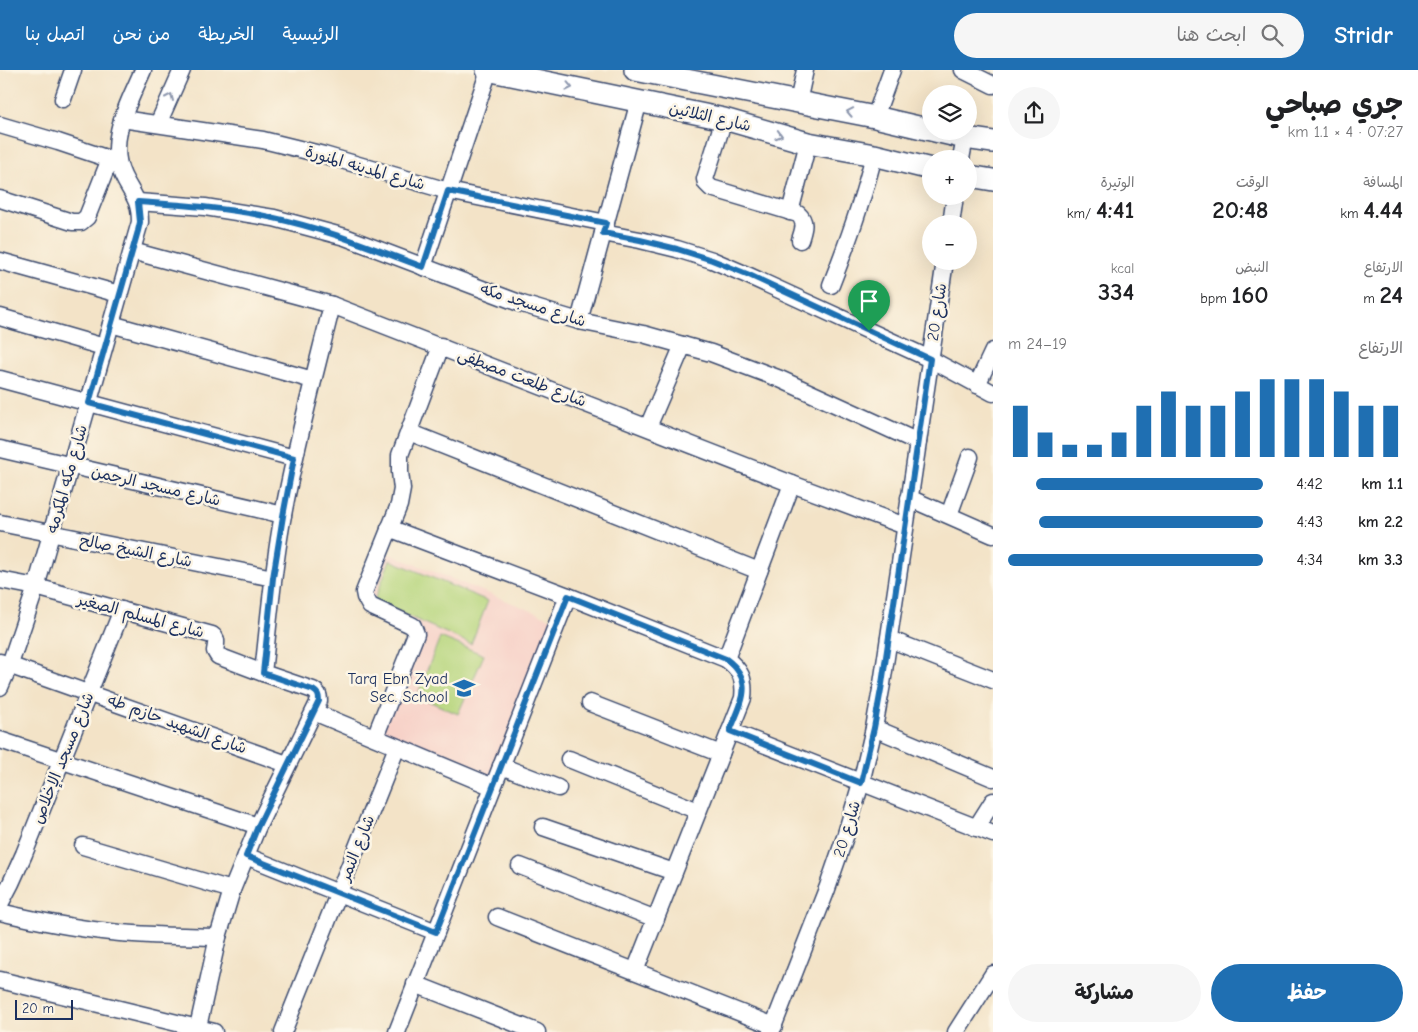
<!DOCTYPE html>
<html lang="ar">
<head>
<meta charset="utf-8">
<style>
  :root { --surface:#fff; --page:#f6f6f6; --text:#202124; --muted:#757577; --accent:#1f6fb2 }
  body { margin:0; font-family:"Comic Neue","Playpen Sans Arabic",sans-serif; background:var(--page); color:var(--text); direction:rtl; height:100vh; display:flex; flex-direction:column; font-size:19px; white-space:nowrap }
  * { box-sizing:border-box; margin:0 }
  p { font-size:16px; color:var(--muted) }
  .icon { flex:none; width:28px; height:28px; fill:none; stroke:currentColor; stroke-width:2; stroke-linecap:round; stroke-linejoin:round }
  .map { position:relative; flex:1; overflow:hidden; direction:ltr }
  .panel { display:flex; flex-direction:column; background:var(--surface); width:425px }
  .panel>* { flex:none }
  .controls { position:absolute; left:922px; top:15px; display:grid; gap:10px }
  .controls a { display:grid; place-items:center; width:55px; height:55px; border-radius:50%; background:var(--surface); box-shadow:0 5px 20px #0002; font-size:25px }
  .scale { position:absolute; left:15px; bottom:12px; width:58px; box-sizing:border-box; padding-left:5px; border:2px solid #1b2f5e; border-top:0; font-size:14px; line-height:18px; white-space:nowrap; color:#1b2f5e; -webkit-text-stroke:4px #fcf5e5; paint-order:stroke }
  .pin { position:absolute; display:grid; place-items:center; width:42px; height:42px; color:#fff; margin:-51px -21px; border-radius:50% 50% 50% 0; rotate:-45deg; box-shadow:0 0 5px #0007 }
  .pin .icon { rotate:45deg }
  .round { display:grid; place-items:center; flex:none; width:52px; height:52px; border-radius:26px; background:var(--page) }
  .headline { display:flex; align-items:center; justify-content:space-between; height:85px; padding:0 15px }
  h1 { font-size:28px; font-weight:700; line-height:38px }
  .metrics { display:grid; grid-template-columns:repeat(3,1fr); gap:8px; height:85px; padding:5px 15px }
  .metrics div { display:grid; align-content:center }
  .metrics b { font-size:25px; font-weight:700 }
  .metrics small { font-size:14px; font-weight:400 }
  .metrics p { font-size:14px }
  .chart { height:140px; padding:10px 15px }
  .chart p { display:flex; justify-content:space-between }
  .chart svg { width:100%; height:90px; margin-top:5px; stroke:var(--accent); stroke-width:6 }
  .action { display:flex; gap:10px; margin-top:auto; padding:10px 15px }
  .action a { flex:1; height:58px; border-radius:30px; background:var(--accent); color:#fff; font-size:20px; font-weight:700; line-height:58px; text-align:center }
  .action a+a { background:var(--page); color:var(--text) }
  ul { padding:0 15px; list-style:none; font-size:16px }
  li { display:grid; grid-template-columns:80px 60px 1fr; align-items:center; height:38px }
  li i { height:12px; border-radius:6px; background:var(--accent) }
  header { display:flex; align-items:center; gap:30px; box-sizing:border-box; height:70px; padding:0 25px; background:var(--accent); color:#fff }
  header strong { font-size:24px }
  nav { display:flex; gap:28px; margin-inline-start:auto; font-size:18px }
  .search { width:350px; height:45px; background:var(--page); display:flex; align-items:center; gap:12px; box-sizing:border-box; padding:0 18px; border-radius:28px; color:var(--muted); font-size:19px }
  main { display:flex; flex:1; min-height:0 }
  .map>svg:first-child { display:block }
  .built { fill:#f7d1c8 }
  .green { fill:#b6d57c; stroke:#68826d }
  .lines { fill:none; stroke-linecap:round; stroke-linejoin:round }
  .minor-casing { stroke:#3b4a6e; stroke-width:19 }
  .tertiary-casing { stroke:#3b4a6e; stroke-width:24 }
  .minor { stroke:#fff; stroke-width:16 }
  .tertiary { stroke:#fff; stroke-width:21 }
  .oneway { stroke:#8d97ae }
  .route-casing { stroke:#fff; stroke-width:10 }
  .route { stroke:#1f6fb2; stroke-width:6 }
  .labels { text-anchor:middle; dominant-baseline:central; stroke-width:5; stroke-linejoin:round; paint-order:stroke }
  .street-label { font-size:16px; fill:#1b2f5e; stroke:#fcf5e5 }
  .poi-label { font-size:16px; fill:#1b2f5e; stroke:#fcf5e5; text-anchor:end }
</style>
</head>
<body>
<header>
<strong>Stridr</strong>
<div class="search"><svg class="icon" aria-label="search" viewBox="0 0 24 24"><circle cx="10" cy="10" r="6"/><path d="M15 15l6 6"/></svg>ابحث هنا</div>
<nav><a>الرئيسية</a><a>الخريطة</a><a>من نحن</a><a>اتصل بنا</a></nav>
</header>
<main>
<section class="panel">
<div class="headline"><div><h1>جري صباحي</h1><p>07:27 · 4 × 1.1 km</p></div><a class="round"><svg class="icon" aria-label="share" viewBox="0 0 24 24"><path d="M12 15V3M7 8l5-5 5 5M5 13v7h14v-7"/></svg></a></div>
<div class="metrics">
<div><p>المسافة</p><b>4.44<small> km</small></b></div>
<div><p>الوقت</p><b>20:48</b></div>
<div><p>الوتيرة</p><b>4:41<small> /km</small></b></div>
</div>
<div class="metrics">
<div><p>الارتفاع</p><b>24<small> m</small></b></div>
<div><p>النبض</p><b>160<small> bpm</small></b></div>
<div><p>kcal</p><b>334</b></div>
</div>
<div class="chart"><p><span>الارتفاع</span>19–24 m</p>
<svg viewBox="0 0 160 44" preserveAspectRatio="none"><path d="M5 44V19M15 44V32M25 44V38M35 44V38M45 44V32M55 44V19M65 44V12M75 44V19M85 44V19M95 44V12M105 44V6M115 44V6M125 44V6M135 44V12M145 44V19M155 44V19"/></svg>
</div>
<ul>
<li><b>1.1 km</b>4:42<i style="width:89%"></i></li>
<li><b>2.2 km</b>4:43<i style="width:88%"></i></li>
<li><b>3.3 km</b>4:34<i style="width:100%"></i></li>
</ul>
<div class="action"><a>حفظ</a><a>مشاركة</a></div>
</section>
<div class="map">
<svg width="993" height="962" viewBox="0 0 993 962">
  <rect width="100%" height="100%" fill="#fcf5e5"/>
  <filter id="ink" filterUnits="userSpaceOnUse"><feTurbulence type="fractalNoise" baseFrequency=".02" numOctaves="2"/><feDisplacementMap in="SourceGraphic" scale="10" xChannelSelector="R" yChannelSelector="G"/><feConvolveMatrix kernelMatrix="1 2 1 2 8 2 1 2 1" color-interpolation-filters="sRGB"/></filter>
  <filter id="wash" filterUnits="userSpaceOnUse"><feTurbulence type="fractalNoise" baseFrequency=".0096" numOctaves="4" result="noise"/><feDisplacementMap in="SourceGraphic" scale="20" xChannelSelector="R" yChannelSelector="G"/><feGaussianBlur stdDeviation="1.12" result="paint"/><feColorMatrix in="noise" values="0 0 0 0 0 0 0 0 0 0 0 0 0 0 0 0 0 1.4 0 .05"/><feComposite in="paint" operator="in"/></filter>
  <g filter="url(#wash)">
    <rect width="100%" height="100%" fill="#f3e3c7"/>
    <!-- built -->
    <polygon class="built" points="382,481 557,551 493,716 377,667 417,569 367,529"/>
    <!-- green -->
    <g class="green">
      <polygon points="390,490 488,531 471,574 374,531"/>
      <polygon points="440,567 484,585 458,644 417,626"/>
    </g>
  </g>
  <g filter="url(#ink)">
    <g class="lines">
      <!-- minor casing -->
      <g class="minor-casing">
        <g id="minor">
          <polyline points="963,0 993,15"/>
          <polyline points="63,29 73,0"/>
          <polyline points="798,32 805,0"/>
          <polyline points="875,47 892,0"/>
          <polyline points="122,49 263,70 324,85 448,121 606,153"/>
          <path d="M724 49 705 109 706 113 711 118 798 144C807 152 803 160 800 170"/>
          <polyline points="158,54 182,0"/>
          <polyline points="0,55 58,72 118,92"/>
          <polyline points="961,89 965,68"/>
          <polyline points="0,129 72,152 81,152 87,147 110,89"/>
          <polyline points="138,132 205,137 274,148 345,167 522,234 579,251 643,264 711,283 780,309 918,372"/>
          <polyline points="790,142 808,73"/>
          <polyline points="951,154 955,126"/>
          <polyline points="603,163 640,170 677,179 712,190 747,205 930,289 993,323"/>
          <polyline points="132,181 332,235 792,414 905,456"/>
          <polyline points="0,191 119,224"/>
          <polyline points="423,197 489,0"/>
          <path d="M831 215C848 172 863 130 874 85"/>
          <polyline points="0,247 104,277"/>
          <polyline points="579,251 639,31"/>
          <polyline points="111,254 313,310"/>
          <polyline points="0,309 294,388"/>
          <polyline points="977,315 993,281"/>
          <polyline points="648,357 683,275"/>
          <polyline points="409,362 759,501"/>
          <polyline points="0,379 283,445"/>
          <polyline points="909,428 993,465"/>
          <polyline points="949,445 970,387"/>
          <polyline points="0,453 273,508"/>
          <path d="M389 458 568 526 726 589C741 600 745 609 743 628L635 901"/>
          <path d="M0 510 36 517 212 565C218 569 216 574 215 581L218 586 263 603"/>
          <polyline points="889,569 993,610"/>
          <polyline points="726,589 792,414"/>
          <polyline points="0,592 287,694"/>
          <path d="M0 617 10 594 36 517 140 152C140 129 132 125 123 106 106 70 129 33 143 0"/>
          <polyline points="590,633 721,684"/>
          <polyline points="314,642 493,717"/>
          <polyline points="874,658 993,708"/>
          <polyline points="730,661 993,764"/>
          <polyline points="375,667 416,564 413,556 409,554 370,536 365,527 364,522 399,435 402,419 400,402 400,385 441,276"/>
          <polyline points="0,670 258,756"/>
          <polyline points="569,689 698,741"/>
          <polyline points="501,696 558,718"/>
          <polyline points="543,757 674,802"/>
          <polyline points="976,758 993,731"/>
          <polyline points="83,776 232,820"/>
          <polyline points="246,786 436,862"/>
          <polyline points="520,796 656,849"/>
          <polyline points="0,834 11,813 24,784 122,540"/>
          <path d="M0 842C34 850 68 857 102 861 140 866 179 866 218 867"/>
          <polyline points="497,847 774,956"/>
          <polyline points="0,910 214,962"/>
          <polyline points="415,914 537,962"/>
          <path d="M198 957 218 867 232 820 258 756 319 631C319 625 318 623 313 620L263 603C269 550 273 497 283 445 296 374 315 304 332 235"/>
          <polyline points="283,962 397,677"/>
          <polyline points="397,962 568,526"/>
          <polyline points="771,962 827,819 845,767 861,713 874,658 882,614 945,191"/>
          <polyline points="956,962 993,904"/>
        </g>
      </g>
      <!-- tertiary casing -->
      <g class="tertiary-casing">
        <g id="tertiary">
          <polyline points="487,0 724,49 808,73 874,85 931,99"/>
          <polyline points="635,0 875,47 931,60"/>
          <polyline points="935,61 965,68 993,72"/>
          <polyline points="969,106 993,110"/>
        </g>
      </g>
      <!-- minor -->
      <use href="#minor" class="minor"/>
      <!-- tertiary -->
      <use href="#tertiary" class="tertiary"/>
    </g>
    <!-- one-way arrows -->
    <defs><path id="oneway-chevron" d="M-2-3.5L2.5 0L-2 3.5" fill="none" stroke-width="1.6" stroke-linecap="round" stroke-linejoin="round" transform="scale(1.25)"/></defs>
    <g class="oneway">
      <use href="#oneway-chevron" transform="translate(569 17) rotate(12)"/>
      <use href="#oneway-chevron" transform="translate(170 27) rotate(-66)"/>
      <use href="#oneway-chevron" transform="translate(850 42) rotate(-169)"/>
      <use href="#oneway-chevron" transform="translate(779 65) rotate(16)"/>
    </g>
  </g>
  <g class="lines" filter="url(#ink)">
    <!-- route casing -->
    <g class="route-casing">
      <path id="route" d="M448 121 606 153 603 163 640 170 677 179 712 190 747 204 930 289 882 614 874 658 861 713 730 661C741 633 756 611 726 589L568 526 436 862 246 786 258 756 319 631C319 625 318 623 313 620L263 603 273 508 283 446 294 388 89 333 138 161 140 152 138 132C184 135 230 138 274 148 326 159 374 179 423 197Z"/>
    </g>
    <!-- route -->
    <use href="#route" class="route"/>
  </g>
  <!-- icons -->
  <defs>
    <g id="school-bare" transform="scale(1.725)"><path d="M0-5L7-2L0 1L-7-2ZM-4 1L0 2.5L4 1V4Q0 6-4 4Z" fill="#1f6fb2" stroke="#fcf5e5" stroke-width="2.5" paint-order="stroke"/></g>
  </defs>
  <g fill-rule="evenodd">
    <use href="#school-bare" x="464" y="618"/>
  </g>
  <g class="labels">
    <!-- street labels -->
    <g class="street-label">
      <text transform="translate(710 47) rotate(13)">شارع الثلاثين</text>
      <text transform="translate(365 98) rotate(16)">شارع المدينه المنورة</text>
      <text transform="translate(533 235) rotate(18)">شارع مسجد مكه</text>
      <text transform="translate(937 242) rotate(-81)">شارع 20</text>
      <text transform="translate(522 308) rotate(21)">شارع طلعت مصطفى</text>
      <text transform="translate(67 409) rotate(-74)">شارع مكه المكرمه</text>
      <text transform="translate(156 416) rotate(13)">شارع مسجد الرحمن</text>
      <text transform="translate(136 481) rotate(11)">شارع الشيخ صالح</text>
      <text transform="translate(141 546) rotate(15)">شارع المسلم الصغير</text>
      <text transform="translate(177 654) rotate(20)">شارع الشهيد حازم طه</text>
      <text transform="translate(63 688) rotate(-68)">شارع مسجد الإخلاص</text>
      <text transform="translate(847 759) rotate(-73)">شارع 20</text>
      <text transform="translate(357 778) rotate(-68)">شارع النمر</text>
    </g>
    <!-- poi labels -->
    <g class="poi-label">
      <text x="448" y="609">Tarq Ebn Zyad<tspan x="448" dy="18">Sec. School</tspan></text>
    </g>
  </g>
</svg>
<div class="controls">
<a><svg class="icon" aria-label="layers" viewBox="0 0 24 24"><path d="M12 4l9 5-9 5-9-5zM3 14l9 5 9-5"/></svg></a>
<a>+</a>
<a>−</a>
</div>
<div class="scale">20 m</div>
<div class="pin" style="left:869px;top:261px;background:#1e9e55"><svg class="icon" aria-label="arrive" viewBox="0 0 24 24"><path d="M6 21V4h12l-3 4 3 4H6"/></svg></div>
</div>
</main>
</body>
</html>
